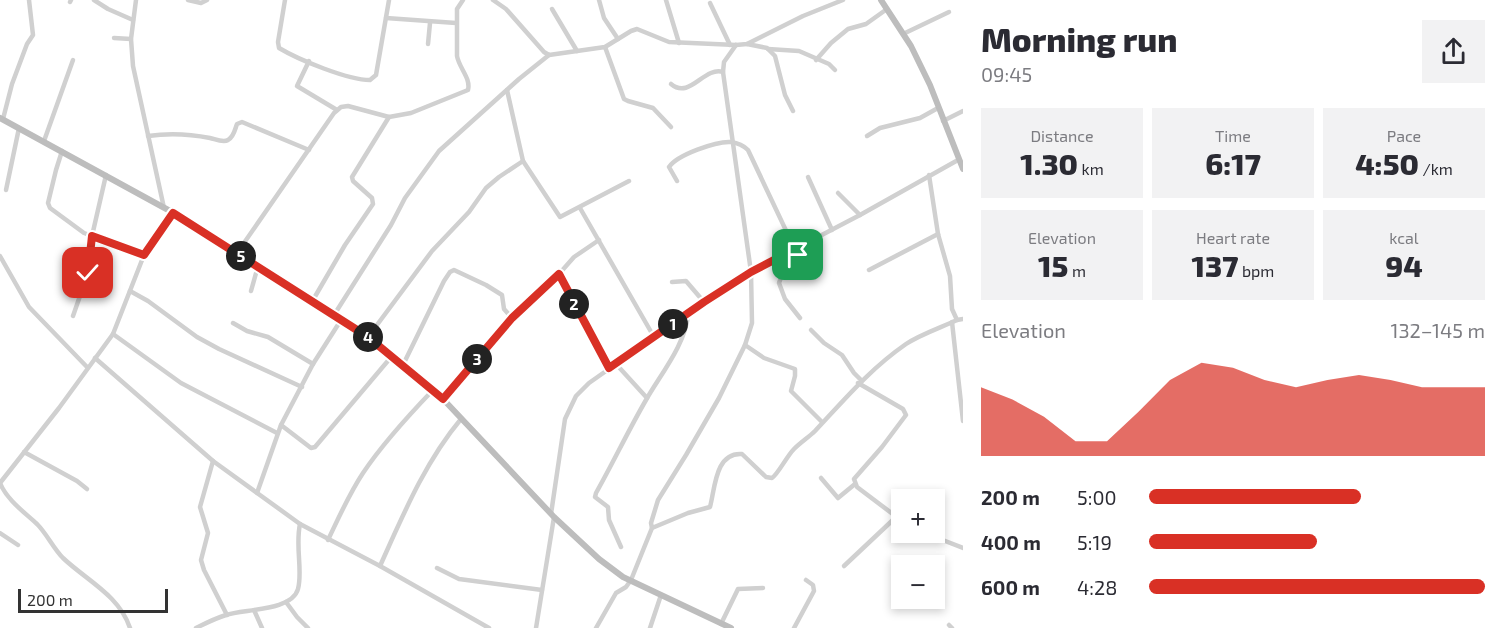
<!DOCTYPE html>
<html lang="en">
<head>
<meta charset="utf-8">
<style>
  :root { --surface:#fff; --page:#f2f2f3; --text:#2b2b33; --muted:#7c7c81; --accent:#d93025 }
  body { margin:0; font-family:"Exo 2",sans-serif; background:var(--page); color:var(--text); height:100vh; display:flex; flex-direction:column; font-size:22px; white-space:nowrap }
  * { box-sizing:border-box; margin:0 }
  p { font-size:20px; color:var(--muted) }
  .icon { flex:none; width:33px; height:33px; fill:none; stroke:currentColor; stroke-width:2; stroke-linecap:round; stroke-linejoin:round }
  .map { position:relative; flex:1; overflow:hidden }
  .panel { display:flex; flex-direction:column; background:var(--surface); width:540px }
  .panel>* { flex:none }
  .controls { position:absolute; left:891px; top:489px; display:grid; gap:12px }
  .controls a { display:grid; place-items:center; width:54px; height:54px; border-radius:0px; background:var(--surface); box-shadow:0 3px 9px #0003; font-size:30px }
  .scale { position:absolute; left:18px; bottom:15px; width:150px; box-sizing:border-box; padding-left:6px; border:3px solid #333; border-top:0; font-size:16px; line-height:21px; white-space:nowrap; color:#333; -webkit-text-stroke:4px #fff; paint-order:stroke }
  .pin { position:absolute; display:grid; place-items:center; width:51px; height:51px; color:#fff; margin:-26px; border-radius:12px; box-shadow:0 3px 9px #0006 }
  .km { position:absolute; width:30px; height:30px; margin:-15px; border-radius:50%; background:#222; color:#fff; font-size:16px; line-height:30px; text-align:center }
  .round { display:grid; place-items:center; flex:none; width:63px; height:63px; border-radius:0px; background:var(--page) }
  .head { display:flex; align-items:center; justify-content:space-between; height:102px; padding:0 18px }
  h1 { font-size:33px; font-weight:800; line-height:45px }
  .metrics { display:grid; grid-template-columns:repeat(3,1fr); gap:9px; height:102px; padding:6px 18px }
  .metrics div { display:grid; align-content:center; border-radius:0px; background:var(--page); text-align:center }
  .metrics b { font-size:30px; font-weight:800 }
  .metrics small { font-size:16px; font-weight:400 }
  .metrics p { font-size:16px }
  .chart { height:168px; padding:12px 18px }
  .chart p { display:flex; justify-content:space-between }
  .chart svg { width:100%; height:108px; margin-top:6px; fill:var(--accent); opacity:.7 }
  ul { padding:0 18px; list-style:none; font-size:20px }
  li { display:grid; grid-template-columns:96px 72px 1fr; align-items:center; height:45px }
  li i { height:15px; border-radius:8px; background:var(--accent) }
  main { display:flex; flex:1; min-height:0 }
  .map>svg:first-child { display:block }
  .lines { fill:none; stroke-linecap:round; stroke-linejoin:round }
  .street { stroke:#d0d0d0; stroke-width:4.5 }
  .secondary { stroke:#bdbdbd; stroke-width:6 }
  .route-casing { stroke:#fff; stroke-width:12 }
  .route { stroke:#d93025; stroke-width:8 }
</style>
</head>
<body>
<main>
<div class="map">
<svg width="963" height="628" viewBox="0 0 963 628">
  <rect width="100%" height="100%" fill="#fff"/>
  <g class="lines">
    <!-- street -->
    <g class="street">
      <polyline points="94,0 108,9 133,20"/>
      <polyline points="136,0 131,39 133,66 164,208"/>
      <polyline points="188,0 201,3 207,0"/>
      <path d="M285 0 278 42 279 48C299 60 348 80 370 80L376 75 389 0"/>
      <polyline points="493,0 506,9 544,52 549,55 605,47 631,31 637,29 669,42 736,45 747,44 803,16 843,0"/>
      <polyline points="599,0 604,18 618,39"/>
      <polyline points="666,0 679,43"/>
      <polyline points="70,2 71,0"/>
      <polyline points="710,3 730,45"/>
      <polyline points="552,9 577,51"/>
      <polyline points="386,18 456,23"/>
      <polyline points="903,34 949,12"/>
      <polyline points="114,38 131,39"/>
      <polyline points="428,44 430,23"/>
      <polyline points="747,44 767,48 775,56 785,95 793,111"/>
      <path d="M736 45 724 62 723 72 751 272 752 323 745 345 719 398 686 455 658 500 651 523 652 528 688 513 710 507C715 489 715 452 742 454L766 477 772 478C778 474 787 456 794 449 801 442 809 437 815 431 845 399 870 369 906 344 921 334 940 328 957 320L963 319"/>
      <polyline points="605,47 624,99 628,101 653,108 671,127"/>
      <polyline points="768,49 799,51 829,64 835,70"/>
      <polyline points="816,60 831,43 848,29 866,24 887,9"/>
      <polyline points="309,61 297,86 337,110"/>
      <path d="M671 84C690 100 704 66 723 72"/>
      <polyline points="507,90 523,161 560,217 629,181"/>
      <polyline points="3,119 12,84 27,44 33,35 29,0"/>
      <polyline points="943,121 963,111"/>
      <path d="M148 136C168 133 190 134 210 138 215 139 223 143 228 140 234 137 235 129 237 124L242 122 309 150"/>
      <polyline points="867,136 880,128 920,118 938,108"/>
      <polyline points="44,141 73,60"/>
      <polyline points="62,151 56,170 48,203 50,208 84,233 144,255"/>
      <polyline points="929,175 938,234 950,276 952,309 957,320"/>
      <polyline points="808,177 832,230"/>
      <path d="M677 181 669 167C677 155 716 141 731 142 738 143 743 145 748 150L799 258 797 263 783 272 779 283 785 299 800 318"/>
      <polyline points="6,190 19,128"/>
      <polyline points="838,193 860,215"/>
      <polyline points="580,208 654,337"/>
      <path d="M237 253 334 113 341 107 348 106 389 117 411 113 468 90C471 78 459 68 457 56V9L463 0"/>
      <polyline points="0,256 29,307 87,367"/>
      <polyline points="869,270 938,234"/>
      <polyline points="559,274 609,368"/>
      <polyline points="672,282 686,281 704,302"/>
      <polyline points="130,291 148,301 197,337 219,349 302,387"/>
      <polyline points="251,291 258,266"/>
      <polyline points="313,300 345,245 373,204 372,198 353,181 352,177 389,117"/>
      <polyline points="334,315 391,225 405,198 439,151 519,79 549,55"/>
      <polyline points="73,316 88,273 92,236 106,175"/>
      <polyline points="952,322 963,421"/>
      <polyline points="233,323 247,331 268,337 313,364"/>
      <polyline points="811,330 824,343 842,355 854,373 861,380"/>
      <polyline points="113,334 181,383 277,433"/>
      <polyline points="368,337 432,251 469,212 486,188 499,177 523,161"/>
      <polyline points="745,345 764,358 795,369 795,376 791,391 822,422"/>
      <polyline points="95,358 213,461 300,524 380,566 489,628"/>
      <polyline points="616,364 647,398"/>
      <polyline points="403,365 444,281 450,272 454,270 486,285 502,295 504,309 512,318"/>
      <polyline points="858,383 903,409 906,415 882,447 854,479 857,487 902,521"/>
      <polyline points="443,399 512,318 559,274 574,257 599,240"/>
      <polyline points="281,425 311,448 315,447 392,356"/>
      <polyline points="24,452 77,481 87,489"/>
      <polyline points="213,461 200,507 208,533 201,560 204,570 227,615"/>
      <polyline points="821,478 838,498 855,484"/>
      <polyline points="0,483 59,408 113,334 144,255 173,213"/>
      <path d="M0 483C7 500 24 512 37 524 47 534 53 548 63 558 86 580 119 595 130 628"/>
      <polyline points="257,493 281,425 313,364 341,320"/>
      <polyline points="551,514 565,419 576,396 589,383 704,302 751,272 860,215 958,160"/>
      <polyline points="922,532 963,548"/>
      <polyline points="0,533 18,545"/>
      <path d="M328 540C339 517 349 494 363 473 383 443 408 416 433 390"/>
      <path d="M621 547 609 520 608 507 595 497 596 493C613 463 628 431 646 400 660 375 686 344 688 314"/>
      <path d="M380 566C403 515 425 462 461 419"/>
      <polyline points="844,566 895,518"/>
      <polyline points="437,568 459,579 542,590"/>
      <polyline points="286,602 297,617 308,628"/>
      <polyline points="254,610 262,628"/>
      <polyline points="721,624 738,589 763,588"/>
      <polyline points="949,625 952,628"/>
      <path d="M196 628C206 623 216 618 226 615 244 609 292 611 298 589 303 571 295 546 300 524"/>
      <polyline points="536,628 554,517"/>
      <polyline points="596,628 616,593 626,587 631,580 652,528"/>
      <polyline points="650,628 661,595"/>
      <polyline points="794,628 814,591 813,585 806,580"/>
    </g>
    <!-- secondary -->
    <g class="secondary">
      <polyline points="881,0 911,46 930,85 963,169"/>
      <polyline points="0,118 192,223 368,337 443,399 554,517 599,559 623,577 731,628"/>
    </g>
  </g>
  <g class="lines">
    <!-- route casing -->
    <g class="route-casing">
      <polyline id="route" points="88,273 92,236 144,255 173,213 368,337 443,399 512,318 559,274 609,368 704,302 751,272 795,249 798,255"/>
    </g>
    <!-- route -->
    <use href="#route" class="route"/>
  </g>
</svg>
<div class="controls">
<a>+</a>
<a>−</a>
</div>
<div class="scale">200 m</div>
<div class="pin" style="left:798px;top:255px;background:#1e9e55"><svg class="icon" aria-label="arrive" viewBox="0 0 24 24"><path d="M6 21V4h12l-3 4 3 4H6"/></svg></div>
<div class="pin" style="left:88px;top:273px;background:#d93025"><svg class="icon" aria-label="check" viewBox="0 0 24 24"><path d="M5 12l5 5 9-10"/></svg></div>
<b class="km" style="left:673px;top:324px">1</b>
<b class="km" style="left:574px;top:304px">2</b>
<b class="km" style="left:477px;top:359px">3</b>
<b class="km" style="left:368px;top:337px">4</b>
<b class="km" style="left:241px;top:256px">5</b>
</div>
<section class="panel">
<div class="head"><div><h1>Morning run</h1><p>09:45</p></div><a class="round"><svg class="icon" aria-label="share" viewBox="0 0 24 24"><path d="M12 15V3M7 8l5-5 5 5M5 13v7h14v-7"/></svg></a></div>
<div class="metrics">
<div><p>Distance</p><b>1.30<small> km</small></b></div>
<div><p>Time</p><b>6:17</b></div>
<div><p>Pace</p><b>4:50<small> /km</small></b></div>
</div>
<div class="metrics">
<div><p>Elevation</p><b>15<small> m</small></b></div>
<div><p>Heart rate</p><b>137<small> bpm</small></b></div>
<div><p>kcal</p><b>94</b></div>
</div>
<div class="chart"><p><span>Elevation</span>132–145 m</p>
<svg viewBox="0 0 160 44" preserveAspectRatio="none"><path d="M0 44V16L10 21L20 28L30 38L40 38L50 26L60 13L70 6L80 8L90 13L100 16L110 13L120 11L130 13L140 16L150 16L160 16V44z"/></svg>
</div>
<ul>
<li><b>200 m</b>5:00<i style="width:63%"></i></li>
<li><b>400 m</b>5:19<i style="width:50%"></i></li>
<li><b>600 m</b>4:28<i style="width:100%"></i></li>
</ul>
</section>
</main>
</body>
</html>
